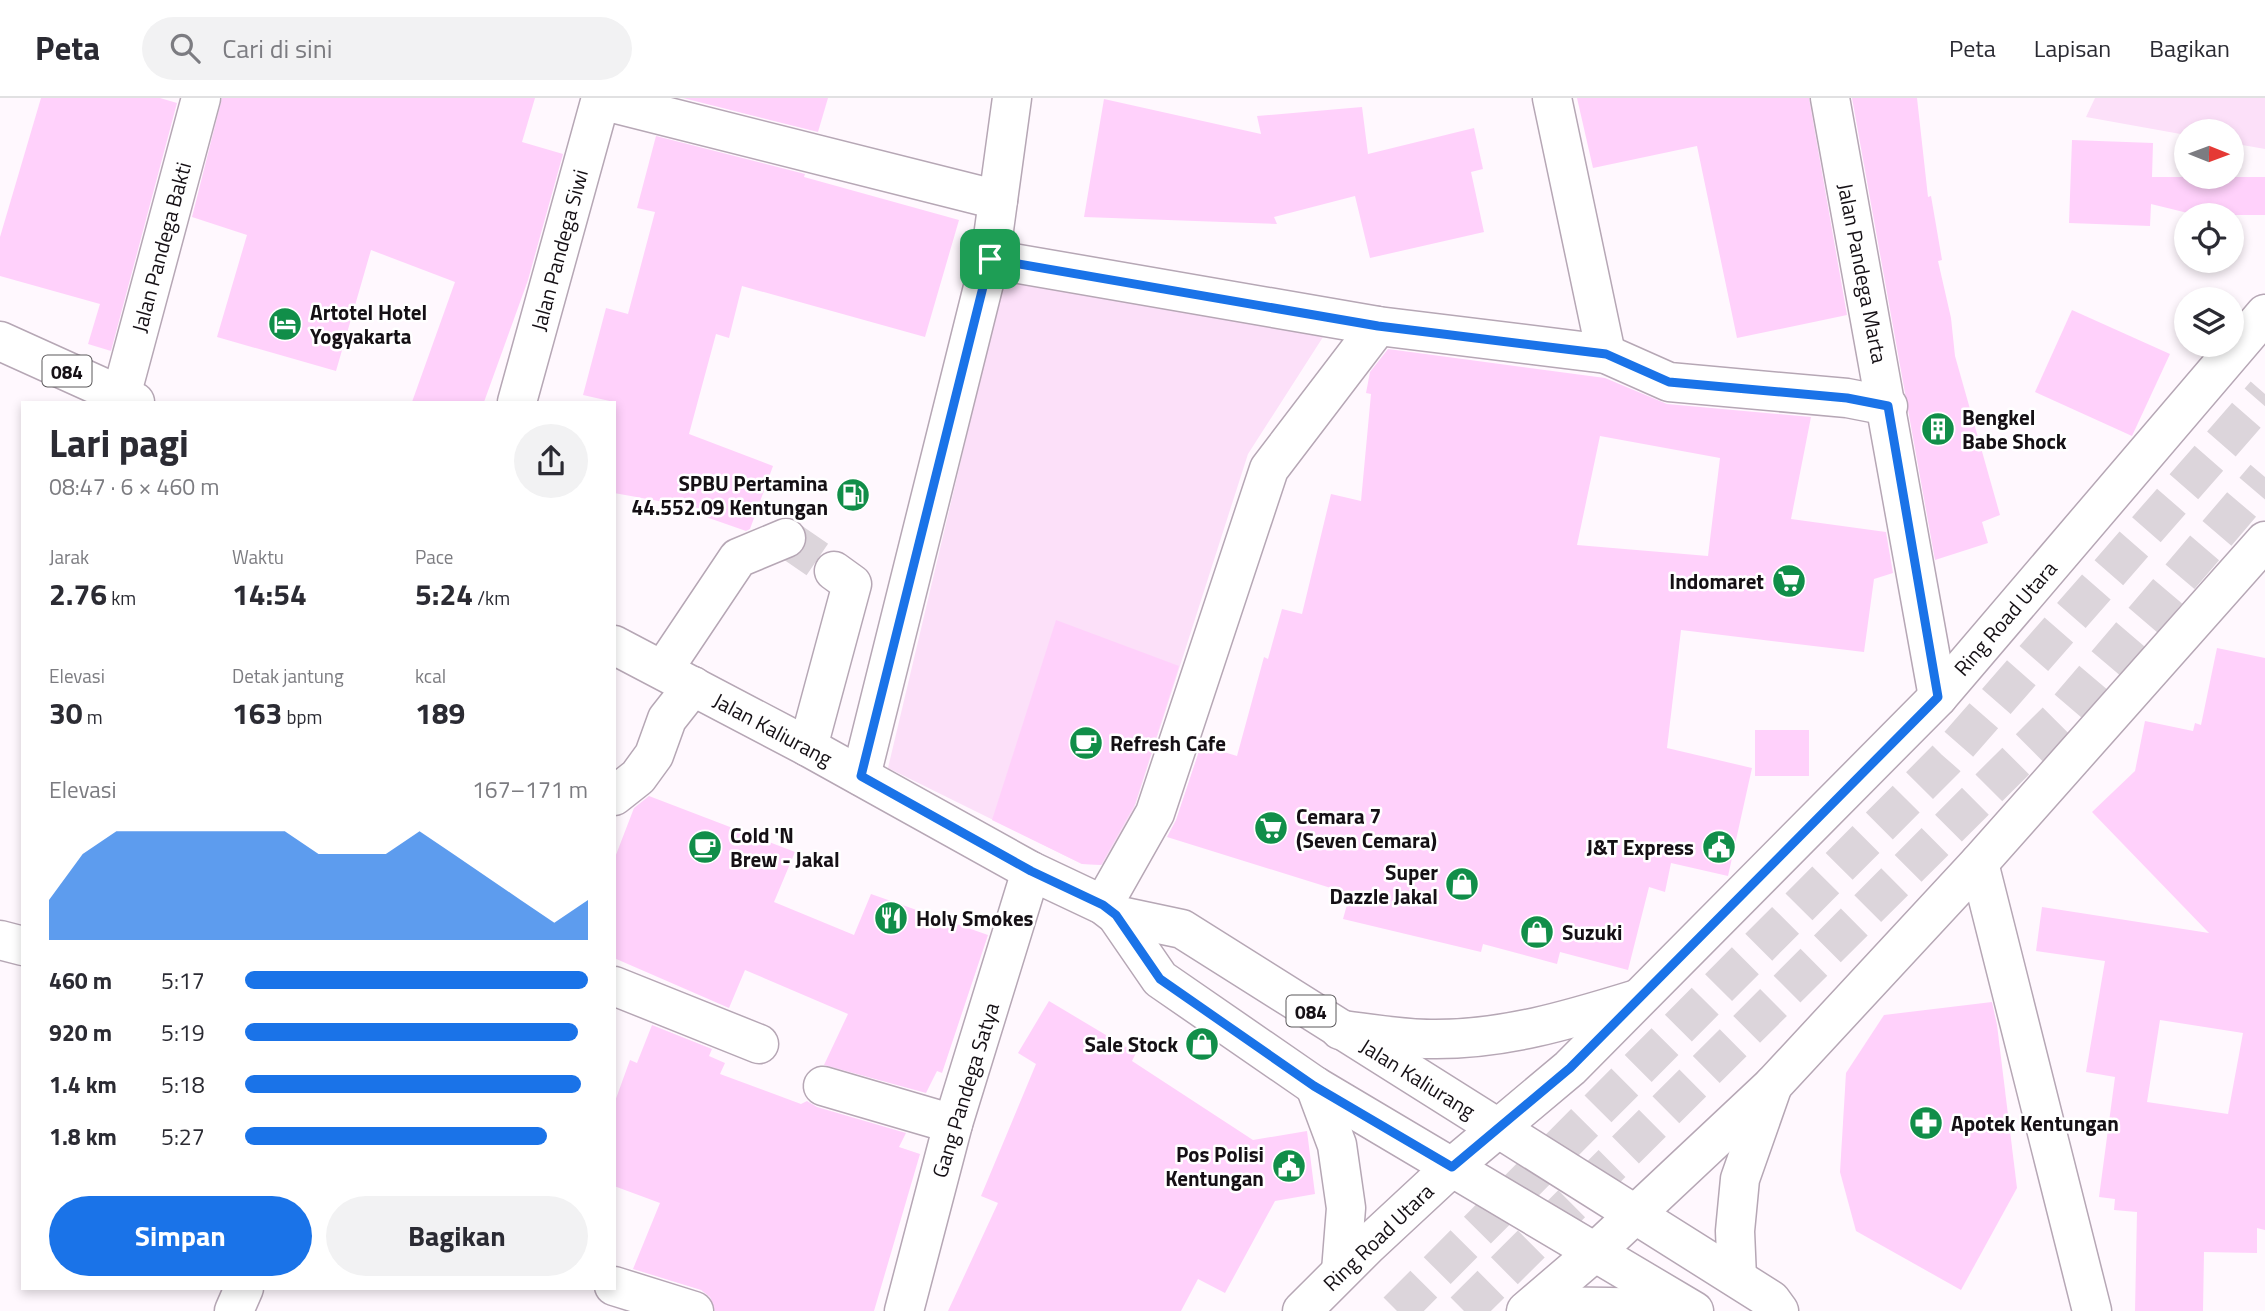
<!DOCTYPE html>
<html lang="id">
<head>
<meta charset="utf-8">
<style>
  :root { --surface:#fff; --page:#f2f2f3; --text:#2b2b33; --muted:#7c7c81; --line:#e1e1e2; --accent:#1a73e8 }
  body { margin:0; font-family:"Titillium Web",sans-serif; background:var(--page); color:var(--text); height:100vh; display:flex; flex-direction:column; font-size:26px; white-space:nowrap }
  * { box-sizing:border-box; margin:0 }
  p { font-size:23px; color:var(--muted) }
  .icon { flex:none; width:38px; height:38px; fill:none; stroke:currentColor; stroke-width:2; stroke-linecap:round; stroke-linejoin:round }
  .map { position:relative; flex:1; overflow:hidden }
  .details { position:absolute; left:21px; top:303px; width:595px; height:889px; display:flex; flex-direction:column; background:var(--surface); border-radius:0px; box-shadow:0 4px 10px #0003 }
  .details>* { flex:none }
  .needle { width:46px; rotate:91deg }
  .tools { position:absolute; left:2174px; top:21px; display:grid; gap:14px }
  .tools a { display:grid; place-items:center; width:70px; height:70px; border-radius:50%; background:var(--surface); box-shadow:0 4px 10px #0003; font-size:35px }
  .pin { position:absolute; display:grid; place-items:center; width:60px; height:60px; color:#fff; margin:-30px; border-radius:14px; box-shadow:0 4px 10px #0006 }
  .round { display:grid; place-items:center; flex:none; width:74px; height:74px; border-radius:37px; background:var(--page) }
  .overview { display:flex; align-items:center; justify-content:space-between; height:119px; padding:0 28px }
  h1 { font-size:38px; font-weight:700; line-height:52px }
  .stats { display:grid; grid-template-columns:repeat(3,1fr); gap:10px; height:119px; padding:7px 28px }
  .stats div { display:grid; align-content:center }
  .stats b { font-size:30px; font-weight:700 }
  .stats small { font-size:19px; font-weight:400 }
  .stats p { font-size:19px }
  .chart { height:196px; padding:14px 28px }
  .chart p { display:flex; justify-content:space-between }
  .chart svg { width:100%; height:126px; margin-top:7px; fill:var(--accent); opacity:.7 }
  .primary-button { display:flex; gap:14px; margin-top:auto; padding:14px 28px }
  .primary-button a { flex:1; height:80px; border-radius:42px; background:var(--accent); color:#fff; font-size:28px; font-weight:700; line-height:80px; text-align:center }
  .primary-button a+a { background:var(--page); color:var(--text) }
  ul { padding:0 28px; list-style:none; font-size:23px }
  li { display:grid; grid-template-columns:112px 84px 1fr; align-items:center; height:52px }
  li i { height:18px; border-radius:9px; background:var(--accent) }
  header { display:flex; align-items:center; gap:42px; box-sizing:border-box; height:98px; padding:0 35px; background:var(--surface); border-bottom:2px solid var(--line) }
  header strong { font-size:33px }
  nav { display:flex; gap:38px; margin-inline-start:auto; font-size:24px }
  .search { width:490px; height:63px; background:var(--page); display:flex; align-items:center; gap:18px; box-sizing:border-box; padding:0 24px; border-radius:38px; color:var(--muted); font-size:26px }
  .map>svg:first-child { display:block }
  .green { fill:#fce0f9 }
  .building { fill:#ffd1fb; fill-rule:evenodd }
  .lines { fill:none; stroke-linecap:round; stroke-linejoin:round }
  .minor-tunnel { stroke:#dcd5db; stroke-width:38; stroke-dasharray:38 19; stroke-linecap:butt }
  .highway-tunnel { stroke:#dcd5db; stroke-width:38; stroke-dasharray:38 19; stroke-linecap:butt }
  .minor-casing { stroke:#b6a7b5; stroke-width:41 }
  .major-casing { stroke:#b6a7b5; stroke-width:41 }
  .highway-casing { stroke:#b6a7b5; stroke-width:41 }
  .minor { stroke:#fff; stroke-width:38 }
  .major { stroke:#fff; stroke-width:38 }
  .highway { stroke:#fff; stroke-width:38 }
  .route-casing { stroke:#fff; stroke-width:14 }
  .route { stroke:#1a73e8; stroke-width:9 }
  .labels { text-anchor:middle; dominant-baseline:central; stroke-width:5; stroke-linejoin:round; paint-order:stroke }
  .shield { fill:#fff; stroke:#5b585b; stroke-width:2 }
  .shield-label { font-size:19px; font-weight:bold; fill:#151015 }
  .street-label { font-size:21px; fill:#151015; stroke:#fff }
  .poi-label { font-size:21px; font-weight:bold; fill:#151015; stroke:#fff; text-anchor:start }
</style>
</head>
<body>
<header>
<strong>Peta</strong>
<div class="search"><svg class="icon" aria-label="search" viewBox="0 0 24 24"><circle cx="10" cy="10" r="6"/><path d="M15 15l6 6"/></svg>Cari di sini</div>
<nav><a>Peta</a><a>Lapisan</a><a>Bagikan</a></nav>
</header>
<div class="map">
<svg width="2265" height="1213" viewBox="0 0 2265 1213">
  <rect width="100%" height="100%" fill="#fff8fe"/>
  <!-- green -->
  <g class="green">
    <polygon points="2095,0 2265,0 2265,51 2231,45 2231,33 2186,33 2186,37 2086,19"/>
    <polygon points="1004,181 1323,239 1248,356 1116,767 1082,766 888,670"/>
  </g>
  <!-- building -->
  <g class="building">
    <polygon points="41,0 160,0 177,5 111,253 88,246 100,206 0,178 0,139"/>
    <polygon points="222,0 535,0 522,44 563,56 528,182 484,304 412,304 455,184 371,152 336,273 217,239 247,137 192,119"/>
    <polygon points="683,0 828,0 818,34"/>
    <polygon points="1577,0 1809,0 1847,217 1737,240 1697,48 1593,70"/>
    <polygon points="1852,0 1917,0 1928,99 1931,98 1942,162 1938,163 1951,220 1955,258 2000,417 1982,424 1988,445 1935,462"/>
    <polygon points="1104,1 1261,36 1257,18 1362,9 1368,56 1474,30 1483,71 1471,74 1484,134 1370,160 1355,98 1274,119 1277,126 1084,119"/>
    <polygon points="656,38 805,76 804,79 959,122 925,239 742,188 729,240 716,236 689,336 773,368 750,431 746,433 706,419 709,412 614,395 614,304 583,297 606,210 628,216 655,114 637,110"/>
    <polygon points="2072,42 2153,45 2152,79 2265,79 2265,117 2196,117 2151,106 2150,128 2069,125"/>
    <polygon points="2072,212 2170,256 2132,338 2035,294"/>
    <path d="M1388 251 1605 280 1667 306 1811 319 1791 421 1886 434 1893 475 1874 481 1864 554 1681 532 1667 650 1752 670 1728 778 1671 765 1665 794 1649 789 1628 872 1560 854 1557 866 1483 846 1481 854 1343 821 1350 796 1167 739 1176 722 1201 647 1237 658 1264 559 1268 561 1282 511 1302 516 1331 396 1361 403 1371 296 1366 295 1370 274ZM1600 338 1720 360 1708 458 1577 447Z"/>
    <polygon points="1056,522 1179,568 1135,706 1101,767 1082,766 992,722"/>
    <path d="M2217 550 2265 560V1132L2257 1130V1155L2204 1154 2203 1213H2135L2137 1114 2114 1112 2115 1101 2099 1099 2115 979 2086 974 2105 863 2036 853 2042 809 2209 835 2092 714 2135 673 2145 623 2193 633 2195 625 2201 627ZM2160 922 2243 935 2228 1016 2147 1004Z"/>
    <rect x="1755" y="632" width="54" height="46"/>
    <polygon points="649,698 795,754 774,804 854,837 871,796 988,837 942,975 937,973 926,995 824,967 848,916 745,872 729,910 614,860 614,762 634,710"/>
    <polygon points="1049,903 1136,955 1132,963 1253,1042 1307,1033 1315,1096 1275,1103 1225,1195 1198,1181 1181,1213 948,1213 998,1105 981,1098 1036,966 1018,955"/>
    <polygon points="1992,904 1997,927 2017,1090 1961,1192 1856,1133 1840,1074 1846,975 1884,917"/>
    <polygon points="652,927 712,951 709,958 725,965 720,976 801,1006 807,1003 817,1009 906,1035 899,1049 920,1056 874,1213 715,1213 710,1199 701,1192 633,1171 660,1105 614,1088 614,1006 630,962 637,965"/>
  </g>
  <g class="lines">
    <!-- minor-tunnel -->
    <polyline class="minor-tunnel" points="786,440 834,473"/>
    <!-- highway-tunnel -->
    <g class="highway-tunnel">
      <polyline points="1397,1213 1946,661 2265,296"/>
      <polyline points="1464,1213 2063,616 2265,379"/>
    </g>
    <!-- minor casing -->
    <g class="minor-casing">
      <g id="minor">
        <polyline points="1552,0 1606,256"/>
        <polyline points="1830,0 1938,599"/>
        <polyline points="601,2 998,102"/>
        <polyline points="990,161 1378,228 1606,256 1669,284 1847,300 1888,308"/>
        <polyline points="121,298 201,0"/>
        <polyline points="517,304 601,0"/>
        <polyline points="663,572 738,460 786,440"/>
        <polyline points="808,649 852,486 834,473"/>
        <polyline points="861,678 990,161 1012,0"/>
        <polyline points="614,698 638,679 654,657 667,621 693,588"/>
        <polyline points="1979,765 2092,1213"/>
        <polyline points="1103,807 1155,715 1269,371 1378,228"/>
        <polyline points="0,842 23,848"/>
        <polyline points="614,888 759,946"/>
        <polyline points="823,988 953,1026"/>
        <polyline points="614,1188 694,1213"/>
        <polyline points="234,1213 244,1190"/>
        <polyline points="904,1213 953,1026 1031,773"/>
        <polyline points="1302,1213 1368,1147 1452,1069 1570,970 1938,599 2265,216"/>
        <polyline points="1526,1213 1595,1154 1773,987 1979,765 2265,443"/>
      </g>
    </g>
    <!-- major casing -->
    <g class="major-casing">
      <g id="major">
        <polyline points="0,243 135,304"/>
        <polyline points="614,547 808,649 1031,773 1103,807 1116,817 1160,881 1315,988 1694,1213"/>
        <polyline points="1116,817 1182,831 1771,1202 1779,1213"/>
        <polyline points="1315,988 1337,1047 1346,1110 1341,1173"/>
        <polyline points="1737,1180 1735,1133 1740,1081 1773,987"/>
        <polyline points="1533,1208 1684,1210"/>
      </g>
    </g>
    <!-- highway casing -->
    <g class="highway-casing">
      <path id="highway" d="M1340 932C1370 935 1401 941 1431 941 1503 942 1569 922 1637 901"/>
    </g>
    <!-- minor -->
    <use href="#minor" class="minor"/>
    <!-- major -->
    <use href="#major" class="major"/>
    <!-- highway -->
    <use href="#highway" class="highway"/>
  </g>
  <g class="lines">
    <!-- route casing -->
    <g class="route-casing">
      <polygon id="route" points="990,161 1378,228 1606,256 1669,284 1847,300 1888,308 1938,599 1570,970 1452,1069 1314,988 1160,881 1116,817 1103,807 1031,773 861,678"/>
    </g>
    <!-- route -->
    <use href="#route" class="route"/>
  </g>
  <!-- icons -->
  <defs>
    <g id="hotel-disc" transform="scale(1.75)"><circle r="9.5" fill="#118e49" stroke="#fff"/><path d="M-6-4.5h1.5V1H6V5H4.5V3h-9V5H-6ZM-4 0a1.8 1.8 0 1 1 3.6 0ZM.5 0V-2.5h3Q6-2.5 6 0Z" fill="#fff"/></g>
    <g id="building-disc" transform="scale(1.75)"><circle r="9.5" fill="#118e49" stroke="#fff"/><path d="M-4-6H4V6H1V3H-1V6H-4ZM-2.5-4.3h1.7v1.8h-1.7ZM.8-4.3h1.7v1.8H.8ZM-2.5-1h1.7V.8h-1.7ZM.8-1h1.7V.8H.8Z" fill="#fff"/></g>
    <g id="fuel-disc" transform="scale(1.75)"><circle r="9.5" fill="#118e49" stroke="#fff"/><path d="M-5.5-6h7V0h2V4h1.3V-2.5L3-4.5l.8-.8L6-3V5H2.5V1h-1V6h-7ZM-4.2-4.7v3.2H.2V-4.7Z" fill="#fff"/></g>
    <g id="supermarket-disc" transform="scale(1.75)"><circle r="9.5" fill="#118e49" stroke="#fff"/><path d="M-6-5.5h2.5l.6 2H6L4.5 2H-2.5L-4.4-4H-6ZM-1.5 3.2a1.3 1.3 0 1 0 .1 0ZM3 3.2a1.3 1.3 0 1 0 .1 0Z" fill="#fff"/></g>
    <g id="cafe-disc" transform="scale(1.75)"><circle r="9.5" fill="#118e49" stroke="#fff"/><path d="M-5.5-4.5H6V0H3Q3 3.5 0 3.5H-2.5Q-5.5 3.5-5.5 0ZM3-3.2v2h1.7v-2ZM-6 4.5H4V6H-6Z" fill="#fff"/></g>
    <g id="civic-disc" transform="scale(1.75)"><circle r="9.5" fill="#118e49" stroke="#fff"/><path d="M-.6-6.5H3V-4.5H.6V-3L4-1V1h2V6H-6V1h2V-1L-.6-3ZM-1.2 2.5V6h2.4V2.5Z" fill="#fff"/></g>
    <g id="shop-disc" transform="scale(1.75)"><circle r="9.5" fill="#118e49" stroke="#fff"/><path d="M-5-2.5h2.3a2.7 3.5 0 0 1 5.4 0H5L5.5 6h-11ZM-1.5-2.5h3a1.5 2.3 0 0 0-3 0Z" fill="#fff"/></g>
    <g id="restaurant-disc" transform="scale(1.75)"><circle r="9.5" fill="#118e49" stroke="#fff"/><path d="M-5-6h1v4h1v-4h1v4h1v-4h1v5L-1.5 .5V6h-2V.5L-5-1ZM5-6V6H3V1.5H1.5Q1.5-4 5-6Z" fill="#fff"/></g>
    <g id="pharmacy-disc" transform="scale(1.75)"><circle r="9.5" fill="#118e49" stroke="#fff"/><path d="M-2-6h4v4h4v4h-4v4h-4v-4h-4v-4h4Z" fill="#fff"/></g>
  </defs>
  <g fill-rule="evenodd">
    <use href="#hotel-disc" x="285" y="226"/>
    <use href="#building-disc" x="1938" y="331"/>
    <use href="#fuel-disc" x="853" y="397"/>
    <use href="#supermarket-disc" x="1789" y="483"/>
    <use href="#cafe-disc" x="1086" y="645"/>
    <use href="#supermarket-disc" x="1271" y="730"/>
    <use href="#cafe-disc" x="705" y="749"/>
    <use href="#civic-disc" x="1719" y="749"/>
    <use href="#shop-disc" x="1462" y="786"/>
    <use href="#restaurant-disc" x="891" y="820"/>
    <use href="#shop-disc" x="1537" y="834"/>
    <use href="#shop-disc" x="1202" y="946"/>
    <use href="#pharmacy-disc" x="1926" y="1025"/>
    <use href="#civic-disc" x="1289" y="1068"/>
  </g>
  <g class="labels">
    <!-- shield labels -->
    <g class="shield">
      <rect x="42.5" y="257.5" width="49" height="31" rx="5"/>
      <rect x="1286.5" y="897.5" width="49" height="31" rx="5"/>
    </g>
    <g class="shield-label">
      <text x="67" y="273">084</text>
      <text x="1311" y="913">084</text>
    </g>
    <!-- street labels -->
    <g class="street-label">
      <text transform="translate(161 149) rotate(-75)">Jalan Pandega Bakti</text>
      <text transform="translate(559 152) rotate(-75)">Jalan Pandega Siwi</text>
      <text transform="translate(1863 175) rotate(79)">Jalan Pandega Marta</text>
      <text transform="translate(2005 520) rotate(-49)">Ring Road Utara</text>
      <text transform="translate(773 631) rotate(28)">Jalan Kaliurang</text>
      <text transform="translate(1418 980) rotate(32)">Jalan Kaliurang</text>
      <text transform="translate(965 992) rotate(-73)">Gang Pandega Satya</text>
      <text transform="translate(1378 1139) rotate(-44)">Ring Road Utara</text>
    </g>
    <!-- poi labels -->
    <g class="poi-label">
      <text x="310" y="214">Artotel Hotel<tspan x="310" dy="24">Yogyakarta</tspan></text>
      <text x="1962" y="319">Bengkel<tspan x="1962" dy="24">Babe Shock</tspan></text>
      <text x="828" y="385" text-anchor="end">SPBU Pertamina<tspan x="828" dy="24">44.552.09 Kentungan</tspan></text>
      <text x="1764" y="483" text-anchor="end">Indomaret</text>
      <text x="1110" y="645">Refresh Cafe</text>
      <text x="1296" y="718">Cemara 7<tspan x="1296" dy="24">(Seven Cemara)</tspan></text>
      <text x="730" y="737">Cold 'N<tspan x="730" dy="24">Brew - Jakal</tspan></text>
      <text x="1694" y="749" text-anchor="end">J&amp;T Express</text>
      <text x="1438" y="774" text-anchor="end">Super<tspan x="1438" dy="24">Dazzle Jakal</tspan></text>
      <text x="916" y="820">Holy Smokes</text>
      <text x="1562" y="834">Suzuki</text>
      <text x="1178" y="946" text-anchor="end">Sale Stock</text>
      <text x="1951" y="1025">Apotek Kentungan</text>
      <text x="1264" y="1056" text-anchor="end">Pos Polisi<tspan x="1264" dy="24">Kentungan</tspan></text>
    </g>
  </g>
</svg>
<div class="tools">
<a><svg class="needle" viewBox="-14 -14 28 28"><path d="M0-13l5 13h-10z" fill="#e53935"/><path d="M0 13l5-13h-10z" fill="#7c7c81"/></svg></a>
<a><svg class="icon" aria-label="locate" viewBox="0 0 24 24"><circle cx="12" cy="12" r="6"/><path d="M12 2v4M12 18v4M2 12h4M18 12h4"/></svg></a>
<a><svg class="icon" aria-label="layers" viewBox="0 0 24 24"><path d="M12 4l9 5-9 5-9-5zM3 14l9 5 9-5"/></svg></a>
</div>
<div class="pin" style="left:990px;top:161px;background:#1e9e55"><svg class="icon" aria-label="arrive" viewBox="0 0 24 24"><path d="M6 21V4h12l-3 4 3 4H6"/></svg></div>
<section class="details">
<div class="overview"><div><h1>Lari pagi</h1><p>08:47 · 6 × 460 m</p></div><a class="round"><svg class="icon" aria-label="share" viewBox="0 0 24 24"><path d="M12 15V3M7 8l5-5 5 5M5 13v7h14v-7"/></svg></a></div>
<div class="stats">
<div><p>Jarak</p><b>2.76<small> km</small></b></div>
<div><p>Waktu</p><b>14:54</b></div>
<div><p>Pace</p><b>5:24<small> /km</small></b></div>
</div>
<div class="stats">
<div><p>Elevasi</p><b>30<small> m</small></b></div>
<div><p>Detak jantung</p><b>163<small> bpm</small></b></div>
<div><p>kcal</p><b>189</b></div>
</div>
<div class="chart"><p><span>Elevasi</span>167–171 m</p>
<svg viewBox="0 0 160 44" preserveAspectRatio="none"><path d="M0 44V30L10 14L20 6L30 6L40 6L50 6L60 6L70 6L80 14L90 14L100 14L110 6L120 14L130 22L140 30L150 38L160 30V44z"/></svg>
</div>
<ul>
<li><b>460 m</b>5:17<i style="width:100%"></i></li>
<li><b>920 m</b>5:19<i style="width:97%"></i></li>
<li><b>1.4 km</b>5:18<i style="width:98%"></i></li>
<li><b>1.8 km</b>5:27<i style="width:88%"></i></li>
</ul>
<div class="primary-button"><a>Simpan</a><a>Bagikan</a></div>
</section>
</div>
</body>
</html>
